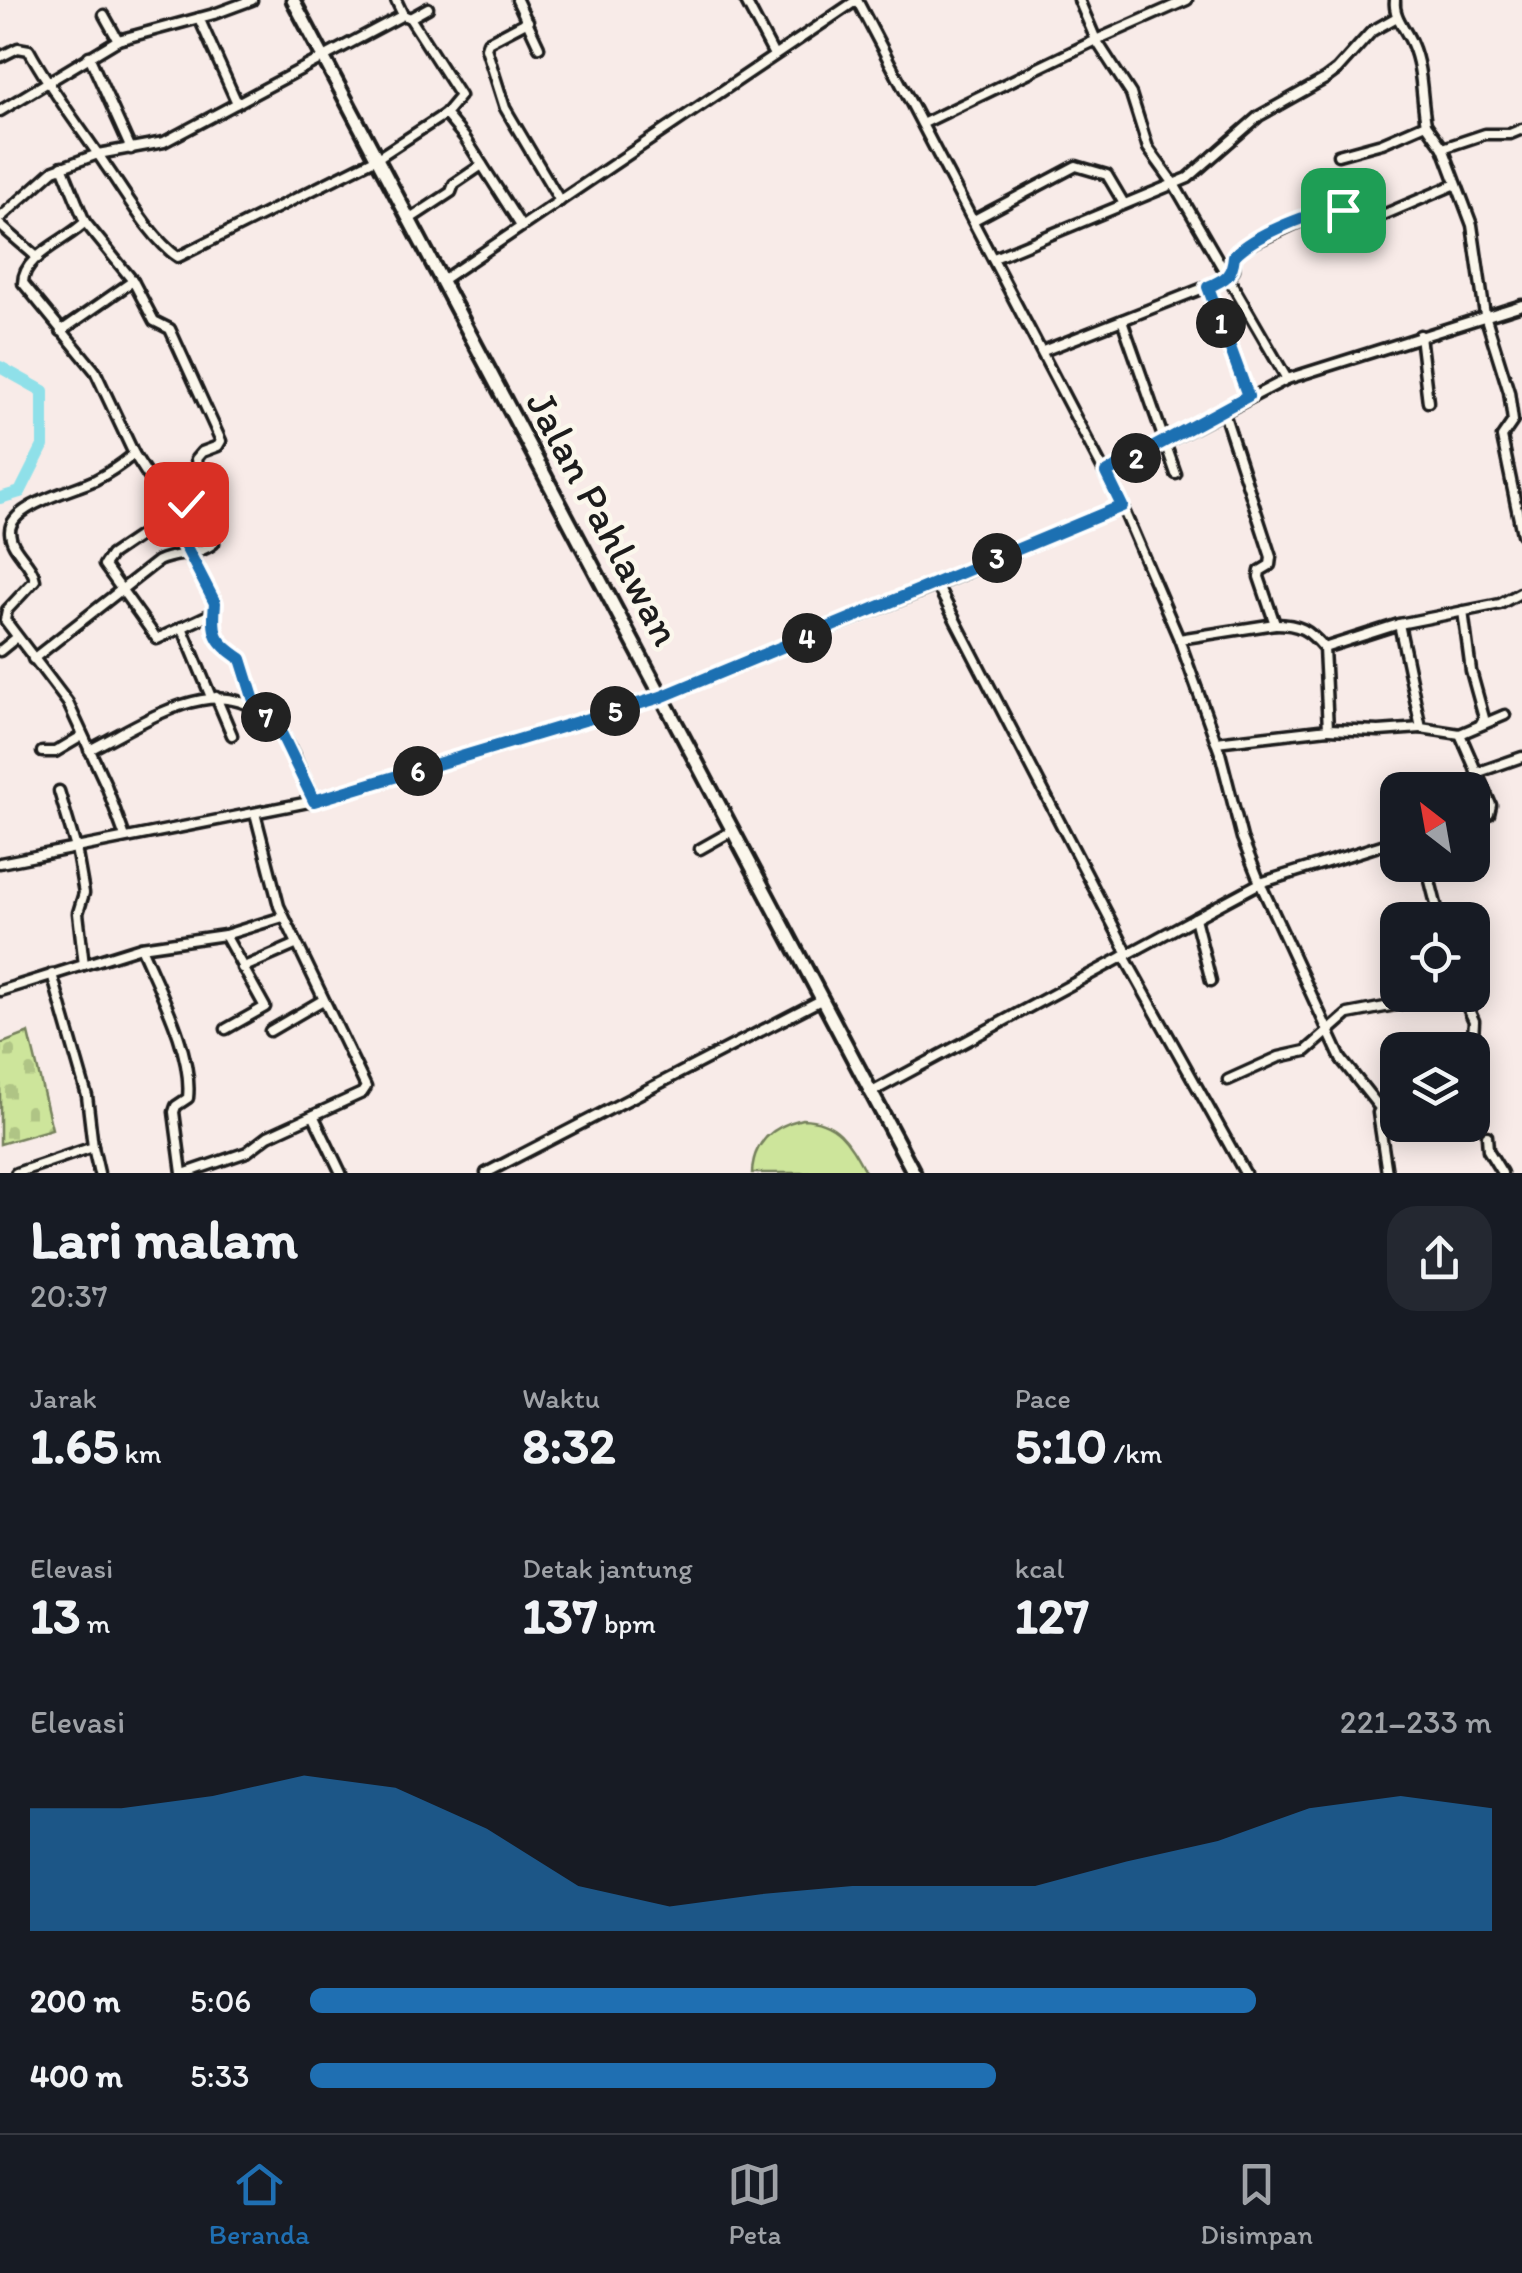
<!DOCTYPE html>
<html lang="id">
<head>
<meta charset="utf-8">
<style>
  :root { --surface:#171b24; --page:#242831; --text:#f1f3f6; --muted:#9ea1a6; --line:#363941; --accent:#1f6fb2 }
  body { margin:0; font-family:Itim,sans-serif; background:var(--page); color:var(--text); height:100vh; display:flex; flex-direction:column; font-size:38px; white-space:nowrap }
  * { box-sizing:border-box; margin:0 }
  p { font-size:32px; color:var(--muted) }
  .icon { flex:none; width:55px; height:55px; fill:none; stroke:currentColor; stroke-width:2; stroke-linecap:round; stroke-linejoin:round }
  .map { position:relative; height:1173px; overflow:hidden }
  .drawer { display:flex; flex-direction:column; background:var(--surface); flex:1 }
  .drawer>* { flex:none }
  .needle { width:65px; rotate:329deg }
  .fabs { position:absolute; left:1380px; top:772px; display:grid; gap:20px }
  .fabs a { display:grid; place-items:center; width:110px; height:110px; border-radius:20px; background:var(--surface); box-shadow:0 5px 25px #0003; font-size:50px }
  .pin { position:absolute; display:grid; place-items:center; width:85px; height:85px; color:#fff; margin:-42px; border-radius:20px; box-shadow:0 5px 15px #0006 }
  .km { position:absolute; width:50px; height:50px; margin:-25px; border-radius:50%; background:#222; color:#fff; font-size:28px; line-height:50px; text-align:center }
  .round { display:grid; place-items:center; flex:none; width:105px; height:105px; border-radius:30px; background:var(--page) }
  .head { display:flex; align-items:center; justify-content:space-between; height:170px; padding:0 30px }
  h1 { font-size:55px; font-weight:800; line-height:75px }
  .stats { display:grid; grid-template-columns:repeat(3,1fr); gap:15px; height:170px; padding:10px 30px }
  .stats div { display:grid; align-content:center }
  .stats b { font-size:50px; font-weight:800 }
  .stats small { font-size:28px; font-weight:400 }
  .stats p { font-size:28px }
  .chart { height:280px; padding:20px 30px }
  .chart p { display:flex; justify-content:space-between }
  .chart svg { width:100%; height:180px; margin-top:10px; fill:var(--accent); opacity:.7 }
  ul { padding:0 30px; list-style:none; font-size:32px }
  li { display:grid; grid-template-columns:160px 120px 1fr; align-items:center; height:75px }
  li i { height:25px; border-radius:12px; background:var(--accent) }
  .dock { display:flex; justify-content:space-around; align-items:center; height:140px; border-top:2px solid var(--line); background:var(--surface); font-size:28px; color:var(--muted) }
  .dock a { display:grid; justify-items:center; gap:5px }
  .dock .selected { color:var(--accent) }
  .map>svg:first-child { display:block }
  .cemetery { fill:url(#cemetery-stones); stroke:#74805c; stroke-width:2.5 }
  .park { fill:#cde59b; stroke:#74805c; stroke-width:2.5 }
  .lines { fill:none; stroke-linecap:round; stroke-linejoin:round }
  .river { stroke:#8fe0e9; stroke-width:12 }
  .minor-casing { stroke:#1c1c1c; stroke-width:15 }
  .primary-casing { stroke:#1c1c1c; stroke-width:19 }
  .minor { stroke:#fbf7ec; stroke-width:8 }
  .primary { stroke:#fbf7ec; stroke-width:11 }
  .route-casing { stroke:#fff; stroke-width:20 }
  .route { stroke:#1f6fb2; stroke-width:12 }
  .labels { text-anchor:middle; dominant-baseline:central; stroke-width:9; stroke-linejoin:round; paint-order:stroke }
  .street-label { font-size:42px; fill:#1c1c1c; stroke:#fbf7ec }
</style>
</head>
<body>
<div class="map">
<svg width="1522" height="1173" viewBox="0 0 1522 1173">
  <defs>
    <pattern id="cemetery-stones" width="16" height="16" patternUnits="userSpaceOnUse" patternTransform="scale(2.5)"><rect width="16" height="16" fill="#cde59b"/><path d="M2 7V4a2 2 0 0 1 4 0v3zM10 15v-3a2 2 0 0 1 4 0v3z" fill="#afc485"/></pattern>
  </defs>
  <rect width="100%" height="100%" fill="#f8ebe8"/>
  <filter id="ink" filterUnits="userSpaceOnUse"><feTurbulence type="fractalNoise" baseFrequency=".01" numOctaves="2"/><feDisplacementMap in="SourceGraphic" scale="20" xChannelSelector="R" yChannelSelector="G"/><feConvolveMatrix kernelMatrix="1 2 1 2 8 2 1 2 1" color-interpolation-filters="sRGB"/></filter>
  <g filter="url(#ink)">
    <!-- cemetery -->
    <polygon class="cemetery" points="29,1033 52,1129 0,1144 0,1044"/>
    <!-- park -->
    <path class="park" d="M802 1119C839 1120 850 1144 866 1173H752C753 1142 773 1126 802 1119Z"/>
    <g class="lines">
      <!-- river -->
      <polyline class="river" points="0,367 43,391 43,446 20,492 0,498"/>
      <!-- minor casing -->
      <g class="minor-casing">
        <g id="minor">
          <polyline points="396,0 403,15"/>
          <polyline points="517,0 539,47"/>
          <polyline points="745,0 774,55"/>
          <polyline points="857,0 1122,506 1179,639 1220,753 1242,838 1260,883 1341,1059 1380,1108"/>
          <polyline points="1079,0 1096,40 1187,0"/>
          <polyline points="104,15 118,40"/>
          <polyline points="199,18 237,103"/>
          <polyline points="410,18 428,8"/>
          <polyline points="528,21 488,42 486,48 505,108 560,201"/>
          <polyline points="89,56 131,149"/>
          <path d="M0 57 18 48 29 50C51 91 80 127 106 166 125 193 152 240 178 257L379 157 445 114 460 96 410 18 403 15 164 142 98 154 54 170 0 218"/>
          <polyline points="0,111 118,40 214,14 252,0"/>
          <polyline points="445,114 465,138 521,226"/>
          <polyline points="924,123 1096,40 1131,94 1148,148 1174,184 1287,379"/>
          <polyline points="1426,124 1443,148 1472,225 1485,315 1509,392 1513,421 1502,437 1522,534"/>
          <polyline points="1443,148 1485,134 1510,134 1522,129"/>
          <path d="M1338 155 1382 143 1426 124C1421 98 1423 69 1412 44 1406 29 1393 17 1395 0"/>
          <path d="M62 166 85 222C68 240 23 255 23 283L95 371 134 454C122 464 109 473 95 480 75 490 9 505 10 532 11 551 32 562 35 580L7 610 5 620 68 703 106 785 125 837"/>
          <polyline points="410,219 451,192 454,184 482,165"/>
          <polyline points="974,220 1076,166 1107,175 1123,202"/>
          <polyline points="0,225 38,258"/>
          <polyline points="994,258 1188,178 1259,116 1325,79 1337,70 1372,31 1397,17"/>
          <polyline points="441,281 857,0"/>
          <polyline points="1207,287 1248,396"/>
          <polyline points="61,331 133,281 85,222"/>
          <polyline points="1420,335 1428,402"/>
          <polyline points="1043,351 1122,320"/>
          <path d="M134 454 152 482 215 603C212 634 213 640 241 659L256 707"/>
          <polyline points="1107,473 1287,379 1522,305"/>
          <polyline points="1176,474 1122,320 1229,278 1234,269 1234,256 1240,249 1325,210 1376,218 1456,184"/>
          <polyline points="203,493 111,555 104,565 157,639 213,613"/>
          <polyline points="937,585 1128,954"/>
          <polyline points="1463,611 1471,671 1484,718 1480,725"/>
          <polyline points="1399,624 1500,604 1522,592"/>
          <polyline points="182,627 211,697"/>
          <polyline points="1179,639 1275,624 1259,577 1260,571 1270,565 1271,557 1223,410"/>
          <polyline points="1324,648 1399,624 1421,728 1460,734 1491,805 1489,814 1472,820"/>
          <polyline points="0,651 16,638"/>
          <path d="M33 659 158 561C177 552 197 557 214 543L196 459 202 452 218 446 221 441 170 329 154 321 133 281"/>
          <polyline points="216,697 232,735"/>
          <polyline points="1328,729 1379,731 1421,728"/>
          <polyline points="1460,734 1505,715"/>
          <path d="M1216 742 1328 729 1324 648C1309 630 1299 624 1275 624"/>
          <path d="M89 750C148 721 226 662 279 730 295 751 303 778 314 801"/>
          <polyline points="42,752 55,752 82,736"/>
          <polyline points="1476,773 1522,757"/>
          <polyline points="59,791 76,848 84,893 78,913 84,965"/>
          <polyline points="700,849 732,831"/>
          <polyline points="0,863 314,801 661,697 937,585 1122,506"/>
          <polyline points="1426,865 1440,920"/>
          <polyline points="1195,918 1211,981"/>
          <polyline points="225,935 283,917"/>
          <path d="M141 947C159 990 193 1052 188 1098L176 1106 174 1112 182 1173"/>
          <polyline points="1124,956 1245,1173"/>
          <polyline points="242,968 295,945"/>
          <polyline points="0,991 141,947 225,935 265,1007 226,1029"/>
          <polyline points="1462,995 1474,1021 1472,1055"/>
          <polyline points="270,1031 323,1000"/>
          <polyline points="1228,1080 1279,1057 1306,1051 1348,1014 1401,1004 1419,995"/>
          <polyline points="870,1093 1260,883 1398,840"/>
          <polyline points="314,1117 341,1173"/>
          <polyline points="1487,1136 1488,1150 1502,1173"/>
          <polyline points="93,1147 99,1173"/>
          <polyline points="16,1173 93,1147 87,1096 52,974"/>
          <polyline points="186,1173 247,1152 268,1136 362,1093 366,1087 279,906 255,813"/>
          <polyline points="486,1173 821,1000"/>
          <polyline points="1387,1173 1378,1113 1383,1104 1398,1096"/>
        </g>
      </g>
      <!-- primary casing -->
      <g class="primary-casing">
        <polyline id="primary" points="293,0 914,1173"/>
      </g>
      <!-- minor -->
      <use href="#minor" class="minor"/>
      <!-- primary -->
      <use href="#primary" class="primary"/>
    </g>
  </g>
  <g class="lines" filter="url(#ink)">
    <!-- route casing -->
    <g class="route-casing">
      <path id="route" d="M186 504 169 514 215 603C212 634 214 641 241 659L256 707 280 731 314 801 661 697 1122 506 1106 473 1248 396 1208 287C1226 279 1232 276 1234 256 1252 236 1317 208 1343 210"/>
    </g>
    <!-- route -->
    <use href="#route" class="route"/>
  </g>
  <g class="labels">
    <!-- street labels -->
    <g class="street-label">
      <text transform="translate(604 518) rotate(62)">Jalan Pahlawan</text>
    </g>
  </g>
</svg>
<div class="fabs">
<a><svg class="needle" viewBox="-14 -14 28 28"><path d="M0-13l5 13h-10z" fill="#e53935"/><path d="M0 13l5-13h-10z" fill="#9ea1a6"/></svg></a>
<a><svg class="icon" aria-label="locate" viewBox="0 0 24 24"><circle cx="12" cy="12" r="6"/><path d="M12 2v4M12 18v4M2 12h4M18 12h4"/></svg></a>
<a><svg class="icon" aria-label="layers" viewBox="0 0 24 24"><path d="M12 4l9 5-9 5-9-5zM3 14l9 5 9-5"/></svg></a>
</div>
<div class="pin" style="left:1343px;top:210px;background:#1e9e55"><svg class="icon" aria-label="arrive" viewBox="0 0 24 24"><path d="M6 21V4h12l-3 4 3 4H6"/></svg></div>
<div class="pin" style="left:186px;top:504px;background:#d93025"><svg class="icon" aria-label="check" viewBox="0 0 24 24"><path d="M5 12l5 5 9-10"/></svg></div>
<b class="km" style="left:1221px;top:323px">1</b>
<b class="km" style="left:1136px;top:458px">2</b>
<b class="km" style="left:997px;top:558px">3</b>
<b class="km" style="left:807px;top:638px">4</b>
<b class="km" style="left:615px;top:711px">5</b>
<b class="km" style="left:418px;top:771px">6</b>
<b class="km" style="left:266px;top:717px">7</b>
</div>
<section class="drawer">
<div class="head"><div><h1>Lari malam</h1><p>20:37</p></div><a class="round"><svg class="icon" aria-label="share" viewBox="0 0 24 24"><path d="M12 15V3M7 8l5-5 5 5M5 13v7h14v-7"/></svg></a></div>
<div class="stats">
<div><p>Jarak</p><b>1.65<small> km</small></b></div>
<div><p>Waktu</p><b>8:32</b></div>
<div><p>Pace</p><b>5:10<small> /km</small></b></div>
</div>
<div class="stats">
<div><p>Elevasi</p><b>13<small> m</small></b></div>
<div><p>Detak jantung</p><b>137<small> bpm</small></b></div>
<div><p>kcal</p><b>127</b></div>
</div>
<div class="chart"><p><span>Elevasi</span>221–233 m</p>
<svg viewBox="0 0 160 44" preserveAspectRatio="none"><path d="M0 44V14L10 14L20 11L30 6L40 9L50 19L60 33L70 38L80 35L90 33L100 33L110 33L120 27L130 22L140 14L150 11L160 14V44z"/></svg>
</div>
<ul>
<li><b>200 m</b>5:06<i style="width:80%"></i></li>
<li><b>400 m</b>5:33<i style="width:58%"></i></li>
</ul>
</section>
<nav class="dock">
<a class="selected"><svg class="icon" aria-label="home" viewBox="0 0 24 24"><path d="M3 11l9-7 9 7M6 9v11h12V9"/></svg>Beranda</a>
<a><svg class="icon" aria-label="map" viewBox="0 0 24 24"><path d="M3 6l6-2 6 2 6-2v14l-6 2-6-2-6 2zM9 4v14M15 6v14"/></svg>Peta</a>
<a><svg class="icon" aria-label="saved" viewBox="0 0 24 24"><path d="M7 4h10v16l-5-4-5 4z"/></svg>Disimpan</a>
</nav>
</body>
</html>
